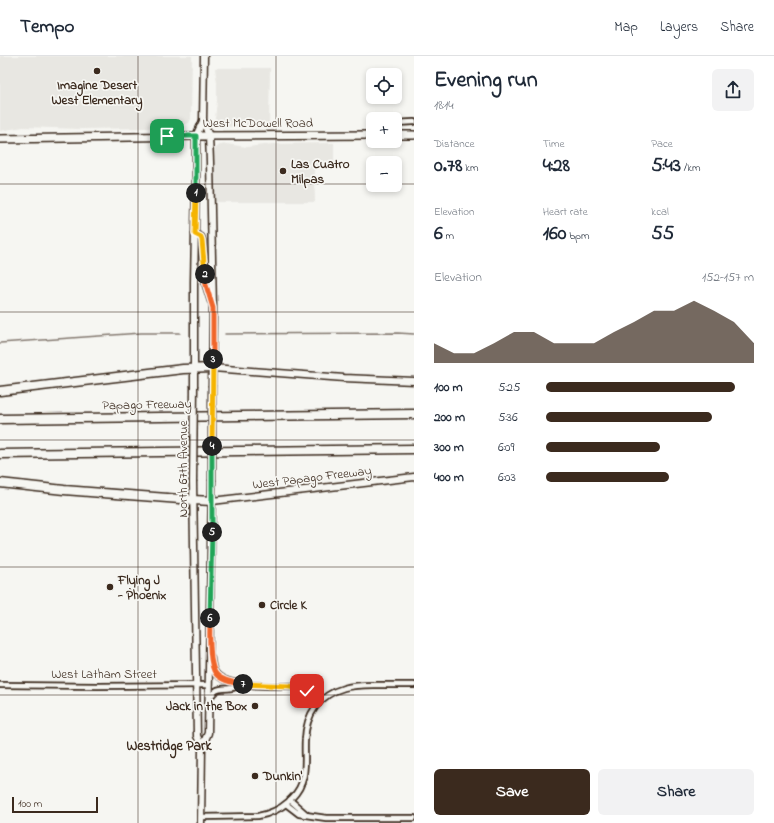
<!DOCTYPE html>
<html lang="en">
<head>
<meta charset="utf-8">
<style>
  :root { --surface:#fff; --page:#f2f2f3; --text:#1f2937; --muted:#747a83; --line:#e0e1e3; --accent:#3b2a1e }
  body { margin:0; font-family:"Indie Flower",sans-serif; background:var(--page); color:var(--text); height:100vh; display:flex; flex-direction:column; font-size:15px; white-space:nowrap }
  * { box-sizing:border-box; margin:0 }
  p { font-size:13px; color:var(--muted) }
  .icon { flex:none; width:22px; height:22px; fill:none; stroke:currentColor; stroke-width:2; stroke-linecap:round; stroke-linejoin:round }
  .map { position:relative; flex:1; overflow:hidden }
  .drawer { display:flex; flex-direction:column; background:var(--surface); width:360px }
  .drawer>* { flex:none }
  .buttons { position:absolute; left:366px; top:12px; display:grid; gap:8px }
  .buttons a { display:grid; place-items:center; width:36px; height:36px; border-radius:6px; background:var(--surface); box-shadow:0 2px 6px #0003; font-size:20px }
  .scale { position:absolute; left:12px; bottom:10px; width:86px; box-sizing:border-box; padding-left:4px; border:2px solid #3b2a1e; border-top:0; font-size:11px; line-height:14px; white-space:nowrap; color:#3b2a1e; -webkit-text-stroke:3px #f6f6f2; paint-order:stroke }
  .pin { position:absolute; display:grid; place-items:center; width:34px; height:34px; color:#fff; margin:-17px; border-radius:8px; box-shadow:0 2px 6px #0006 }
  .km { position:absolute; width:20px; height:20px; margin:-10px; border-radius:50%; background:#222; color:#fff; font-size:11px; line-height:20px; text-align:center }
  .round { display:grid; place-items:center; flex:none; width:42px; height:42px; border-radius:6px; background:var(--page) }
  .headline { display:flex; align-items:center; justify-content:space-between; height:68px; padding:0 20px }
  h1 { font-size:22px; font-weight:700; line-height:30px }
  .figures { display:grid; grid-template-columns:repeat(3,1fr); gap:6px; height:68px; padding:4px 20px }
  .figures div { display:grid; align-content:center }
  .figures b { font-size:20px; font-weight:700 }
  .figures small { font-size:11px; font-weight:400 }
  .figures p { font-size:11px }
  .chart { height:112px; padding:8px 20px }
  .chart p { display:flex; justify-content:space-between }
  .chart svg { width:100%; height:72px; margin-top:4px; fill:var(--accent); opacity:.7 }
  .cta { display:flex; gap:8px; margin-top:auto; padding:8px 20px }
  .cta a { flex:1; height:46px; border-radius:6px; background:var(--accent); color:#fff; font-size:16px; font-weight:700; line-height:46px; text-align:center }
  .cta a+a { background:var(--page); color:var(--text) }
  ul { padding:0 20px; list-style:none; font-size:13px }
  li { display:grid; grid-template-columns:64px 48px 1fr; align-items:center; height:30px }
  li i { height:10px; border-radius:5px; background:var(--accent) }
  header { display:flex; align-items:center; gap:24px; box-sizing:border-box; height:56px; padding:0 20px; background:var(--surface); border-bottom:1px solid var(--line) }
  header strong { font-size:19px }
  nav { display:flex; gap:22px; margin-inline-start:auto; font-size:14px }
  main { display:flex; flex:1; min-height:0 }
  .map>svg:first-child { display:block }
  .built { fill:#e8e7e2 }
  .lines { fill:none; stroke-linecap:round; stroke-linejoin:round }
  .stream { stroke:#857a71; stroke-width:1.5 }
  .minor-casing { stroke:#3b2a1e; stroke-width:8 }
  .secondary-casing { stroke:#3b2a1e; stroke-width:9 }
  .primary-casing { stroke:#3b2a1e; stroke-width:10 }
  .motorway-casing { stroke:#3b2a1e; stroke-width:11 }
  .minor { stroke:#f6f6f2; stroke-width:4.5 }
  .secondary { stroke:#f6f6f2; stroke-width:6 }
  .primary { stroke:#f6f6f2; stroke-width:7 }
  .motorway { stroke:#f6f6f2; stroke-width:8 }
  .secondary-bridge-casing { stroke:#3b2a1e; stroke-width:9; stroke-linecap:butt }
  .secondary-bridge { stroke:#f6f6f2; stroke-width:6 }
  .split-1-casing { stroke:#fff; stroke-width:8 }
  .split-2-casing { stroke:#fff; stroke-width:8 }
  .split-3-casing { stroke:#fff; stroke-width:8 }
  .split-4-casing { stroke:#fff; stroke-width:8 }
  .split-5-casing { stroke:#fff; stroke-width:8 }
  .split-6-casing { stroke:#fff; stroke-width:8 }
  .split-7-casing { stroke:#fff; stroke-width:8 }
  .split-8-casing { stroke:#fff; stroke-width:8 }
  .split-1 { stroke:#22a559; stroke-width:5 }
  .split-2 { stroke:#f5b400; stroke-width:5 }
  .split-3 { stroke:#f0652b; stroke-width:5 }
  .split-4 { stroke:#f5b400; stroke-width:5 }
  .split-5 { stroke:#22a559; stroke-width:5 }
  .split-6 { stroke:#22a559; stroke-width:5 }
  .split-7 { stroke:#f0652b; stroke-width:5 }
  .split-8 { stroke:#f5b400; stroke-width:5 }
  .grid { fill:none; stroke:#3b2a1e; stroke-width:1; stroke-opacity:0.55 }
  .poi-dot { fill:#3b2a1e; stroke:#f6f6f2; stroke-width:1.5 }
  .labels { text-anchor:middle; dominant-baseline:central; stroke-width:3.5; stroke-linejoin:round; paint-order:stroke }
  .poi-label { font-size:13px; font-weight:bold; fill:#3b2a1e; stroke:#f6f6f2; text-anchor:start }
  .street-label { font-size:13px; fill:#3b2a1e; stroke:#f6f6f2 }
  .neighbourhood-label { font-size:14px; font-weight:bold; fill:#3b2a1e; stroke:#f6f6f2 }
</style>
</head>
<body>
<header>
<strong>Tempo</strong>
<nav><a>Map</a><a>Layers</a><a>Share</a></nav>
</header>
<main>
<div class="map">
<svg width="414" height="767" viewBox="0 0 414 767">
  <rect width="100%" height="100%" fill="#f6f6f2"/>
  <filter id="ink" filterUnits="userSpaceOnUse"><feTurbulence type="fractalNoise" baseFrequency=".025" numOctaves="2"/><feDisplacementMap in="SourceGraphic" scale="8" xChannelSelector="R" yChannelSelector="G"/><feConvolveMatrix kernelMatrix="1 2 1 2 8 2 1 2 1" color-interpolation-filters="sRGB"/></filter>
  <g filter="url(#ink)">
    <!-- built -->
    <g class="built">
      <polygon points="0,0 192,0 191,63 189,67 185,68 164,69 147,72 81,73 23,71 0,75"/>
      <polygon points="215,12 270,12 269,70 222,71 218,70 215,66 215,63 217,45 217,27"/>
      <polygon points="334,87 334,111 314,111 315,146 215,146 214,96 215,93 218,90 221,89 226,88 247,91 273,88"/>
    </g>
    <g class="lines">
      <!-- stream -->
      <g class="stream">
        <polyline points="225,278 398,277 414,278"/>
        <polyline points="0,287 141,277 180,277"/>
      </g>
      <!-- minor casing -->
      <g class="minor-casing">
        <g id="minor">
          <polyline points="395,67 414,66"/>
          <path d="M211 601C212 605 212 612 215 616 224 632 274 630 291 630 302 633 311 638 320 644"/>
          <polyline points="0,629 98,630 209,629"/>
          <path d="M209 643C218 630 218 634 232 632 235 632 238 630 241 628"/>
          <polyline points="290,744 306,758"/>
          <polyline points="286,748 299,758 326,762 414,762"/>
          <path d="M201 761 258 760C269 758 279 754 288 746 294 740 299 735 302 726 307 713 304 698 305 684 306 658 319 639 344 632 354 629 364 629 374 629 387 629 401 629 414 629"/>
        </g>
      </g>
      <!-- secondary casing -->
      <g class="secondary-casing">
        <g id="secondary">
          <polyline points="204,0 203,65 209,80 210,106 213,252 212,329"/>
          <polyline points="195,178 201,181 202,184 206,229 211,245"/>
          <polyline points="213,312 344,322 414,325"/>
          <polyline points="194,329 194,226 196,123 196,80 203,65"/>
          <polyline points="193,426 197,680 202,691 201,767"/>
          <polyline points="212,445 414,421"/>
          <polyline points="202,691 208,677 212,425"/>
        </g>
      </g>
      <!-- primary casing -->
      <g class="primary-casing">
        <g id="primary">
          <polyline points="395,79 414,79"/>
          <polyline points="0,83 196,80 373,79"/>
        </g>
      </g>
      <!-- motorway casing -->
      <g class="motorway-casing">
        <g id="motorway">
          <polyline points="0,335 183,313 213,312"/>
          <polyline points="0,363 414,358"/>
          <polyline points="0,398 414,393"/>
          <polyline points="0,427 64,434 193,444 212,445"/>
        </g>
      </g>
      <!-- minor -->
      <use href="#minor" class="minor"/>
      <!-- secondary -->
      <use href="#secondary" class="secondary"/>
      <!-- primary -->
      <use href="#primary" class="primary"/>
      <!-- motorway -->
      <use href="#motorway" class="motorway"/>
      <!-- secondary-bridge casing -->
      <g class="secondary-bridge-casing">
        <g id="secondary-bridge">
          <polyline points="212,329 212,425"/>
          <polyline points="193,426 194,329"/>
        </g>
      </g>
      <!-- secondary-bridge -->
      <use href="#secondary-bridge" class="secondary-bridge"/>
    </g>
  </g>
  <g class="lines" filter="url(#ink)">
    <!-- split-1 casing -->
    <g class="split-1-casing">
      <polyline id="split-1" points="167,80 196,80 196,137"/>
    </g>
    <!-- split-2 casing -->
    <g class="split-2-casing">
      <polyline id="split-2" points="196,137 195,178 201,181 202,184 205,218"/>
    </g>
    <!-- split-3 casing -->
    <g class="split-3-casing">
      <polyline id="split-3" points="205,218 206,229 213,252 213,303"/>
    </g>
    <!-- split-4 casing -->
    <g class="split-4-casing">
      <polyline id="split-4" points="212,390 213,303"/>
    </g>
    <!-- split-5 casing -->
    <g class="split-5-casing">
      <polyline id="split-5" points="212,476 212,390"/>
    </g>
    <!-- split-6 casing -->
    <g class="split-6-casing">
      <polyline id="split-6" points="210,562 212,476"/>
    </g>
    <!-- split-7 casing -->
    <g class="split-7-casing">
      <path id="split-7" d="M210 562C210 575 208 608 216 618 222 625 234 627 243 628"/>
    </g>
    <!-- split-8 casing -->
    <g class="split-8-casing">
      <polyline id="split-8" points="243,628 290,630 297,632 307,635"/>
    </g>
    <!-- split-1 -->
    <use href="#split-1" class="split-1"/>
    <!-- split-2 -->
    <use href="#split-2" class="split-2"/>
    <!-- split-3 -->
    <use href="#split-3" class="split-3"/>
    <!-- split-4 -->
    <use href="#split-4" class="split-4"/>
    <!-- split-5 -->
    <use href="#split-5" class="split-5"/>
    <!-- split-6 -->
    <use href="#split-6" class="split-6"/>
    <!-- split-7 -->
    <use href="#split-7" class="split-7"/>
    <!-- split-8 -->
    <use href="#split-8" class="split-8"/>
  </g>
  <!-- grid -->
  <path class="grid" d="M138 0V767M276 0V767M0 128H373M395 128H414M0 256H414M0 384H414M0 511H414M0 639H414"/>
  <!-- markers -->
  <g class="poi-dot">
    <circle cx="97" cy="15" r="4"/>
    <circle cx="283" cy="115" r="4"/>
    <circle cx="110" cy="531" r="4"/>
    <circle cx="262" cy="549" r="4"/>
    <circle cx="255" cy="650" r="4"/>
    <circle cx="255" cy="720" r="4"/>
  </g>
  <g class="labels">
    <!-- poi labels -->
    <g class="poi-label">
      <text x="97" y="29" text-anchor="middle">Imagine Desert<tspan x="97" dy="15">West Elementary</tspan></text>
      <text x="291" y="108">Las Cuatro<tspan x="291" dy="15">Milpas</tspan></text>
      <text x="118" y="524">Flying J<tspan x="118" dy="15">- Phoenix</tspan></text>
      <text x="270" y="549">Circle K</text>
      <text x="247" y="650" text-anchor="end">Jack in the Box</text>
      <text x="263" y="720">Dunkin'</text>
    </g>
    <!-- street labels -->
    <g class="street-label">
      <text x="258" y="67">West McDowell Road</text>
      <text transform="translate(147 349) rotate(-1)">Papago Freeway</text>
      <text transform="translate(183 413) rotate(-90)">North 67th Avenue</text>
      <text transform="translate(312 422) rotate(-7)">West Papago Freeway</text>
      <text x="104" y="618">West Latham Street</text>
    </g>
    <!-- neighbourhood labels -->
    <g class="neighbourhood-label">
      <text x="169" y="690">Westridge Park</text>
    </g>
  </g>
</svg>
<div class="buttons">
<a><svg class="icon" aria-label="locate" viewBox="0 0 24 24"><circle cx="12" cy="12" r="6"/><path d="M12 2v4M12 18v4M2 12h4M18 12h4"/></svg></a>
<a>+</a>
<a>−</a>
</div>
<div class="scale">100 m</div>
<div class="pin" style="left:167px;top:80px;background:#1e9e55"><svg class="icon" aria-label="arrive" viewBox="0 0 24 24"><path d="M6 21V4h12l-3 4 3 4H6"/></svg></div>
<div class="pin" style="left:307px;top:635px;background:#d93025"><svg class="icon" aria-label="check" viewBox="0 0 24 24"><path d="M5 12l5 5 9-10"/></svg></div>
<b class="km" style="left:196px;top:137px">1</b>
<b class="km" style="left:205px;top:218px">2</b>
<b class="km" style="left:213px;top:303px">3</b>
<b class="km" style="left:212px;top:390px">4</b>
<b class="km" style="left:212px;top:476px">5</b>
<b class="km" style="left:210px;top:562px">6</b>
<b class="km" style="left:243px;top:628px">7</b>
</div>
<section class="drawer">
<div class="headline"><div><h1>Evening run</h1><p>18:14</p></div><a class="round"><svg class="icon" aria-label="share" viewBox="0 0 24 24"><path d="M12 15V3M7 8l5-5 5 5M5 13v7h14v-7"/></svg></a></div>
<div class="figures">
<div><p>Distance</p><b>0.78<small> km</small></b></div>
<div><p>Time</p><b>4:28</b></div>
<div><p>Pace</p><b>5:43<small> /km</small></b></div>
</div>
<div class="figures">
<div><p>Elevation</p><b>6<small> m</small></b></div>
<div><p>Heart rate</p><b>160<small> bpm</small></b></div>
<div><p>kcal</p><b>55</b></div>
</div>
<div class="chart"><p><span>Elevation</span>152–157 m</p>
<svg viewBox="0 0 160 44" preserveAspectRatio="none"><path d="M0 44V32L10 38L20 38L30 32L40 25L50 25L60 32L70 32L80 32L90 25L100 19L110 12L120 12L130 6L140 12L150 19L160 32V44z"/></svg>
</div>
<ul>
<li><b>100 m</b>5:25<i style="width:91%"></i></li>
<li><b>200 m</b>5:36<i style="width:80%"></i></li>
<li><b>300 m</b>6:09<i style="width:55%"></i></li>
<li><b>400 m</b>6:03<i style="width:59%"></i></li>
</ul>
<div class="cta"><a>Save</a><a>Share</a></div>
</section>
</main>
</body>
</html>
